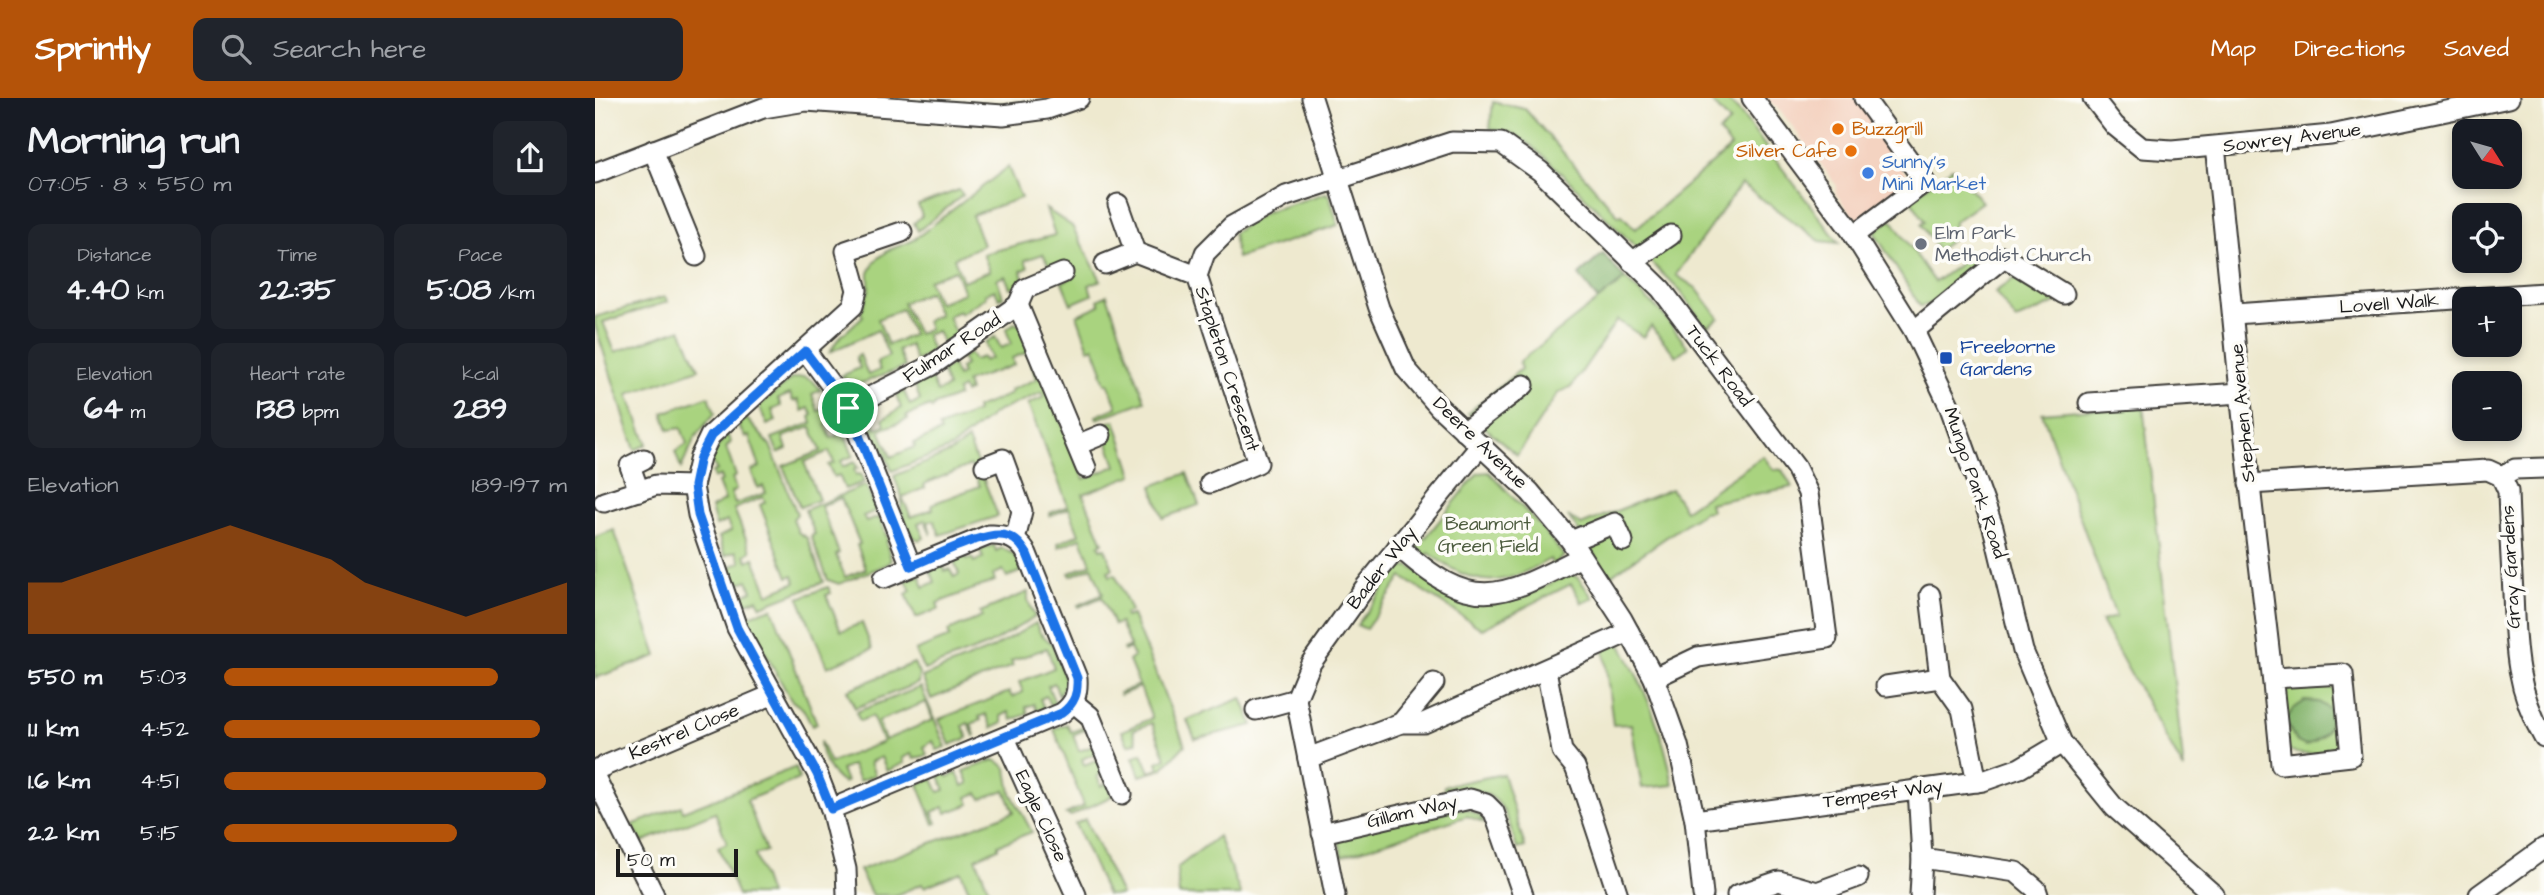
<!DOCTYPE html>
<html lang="en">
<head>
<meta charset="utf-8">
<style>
  :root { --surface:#171b24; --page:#20242c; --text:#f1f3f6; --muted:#9ea1a6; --accent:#b45309 }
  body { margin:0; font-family:"Architects Daughter",sans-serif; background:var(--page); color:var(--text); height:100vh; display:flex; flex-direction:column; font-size:26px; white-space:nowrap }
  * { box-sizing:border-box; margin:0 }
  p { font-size:23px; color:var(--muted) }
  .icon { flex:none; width:38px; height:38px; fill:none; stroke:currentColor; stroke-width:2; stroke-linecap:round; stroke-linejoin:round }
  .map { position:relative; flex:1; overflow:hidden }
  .details { display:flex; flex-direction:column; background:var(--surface); width:595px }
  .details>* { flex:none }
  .needle { width:46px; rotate:127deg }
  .tools { position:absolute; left:1857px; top:21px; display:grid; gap:14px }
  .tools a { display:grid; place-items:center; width:70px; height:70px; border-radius:14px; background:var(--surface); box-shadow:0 4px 10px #0003; font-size:35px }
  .scale { position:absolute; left:21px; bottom:18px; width:122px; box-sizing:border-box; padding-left:7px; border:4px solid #1c1c1c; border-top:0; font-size:19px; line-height:24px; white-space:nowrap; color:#1c1c1c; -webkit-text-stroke:5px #fdfcf7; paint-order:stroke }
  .pin { position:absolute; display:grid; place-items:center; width:60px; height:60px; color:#fff; margin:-30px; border:4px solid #fff; border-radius:50%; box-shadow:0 2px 7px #0007 }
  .round { display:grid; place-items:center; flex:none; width:74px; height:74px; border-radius:14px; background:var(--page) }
  .head { display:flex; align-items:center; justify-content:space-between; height:119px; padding:0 28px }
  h1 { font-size:38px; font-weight:800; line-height:52px }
  .stats { display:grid; grid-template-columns:repeat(3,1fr); gap:10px; height:119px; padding:7px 28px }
  .stats div { display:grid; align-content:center; border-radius:14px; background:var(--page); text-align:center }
  .stats b { font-size:30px; font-weight:800 }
  .stats small { font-size:19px; font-weight:400 }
  .stats p { font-size:19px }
  .chart { height:196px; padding:14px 28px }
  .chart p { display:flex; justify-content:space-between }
  .chart svg { width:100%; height:126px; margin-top:7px; fill:var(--accent); opacity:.7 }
  ul { padding:0 28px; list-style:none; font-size:23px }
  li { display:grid; grid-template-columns:112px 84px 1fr; align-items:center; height:52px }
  li i { height:18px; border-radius:9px; background:var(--accent) }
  header { display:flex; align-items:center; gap:42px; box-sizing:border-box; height:98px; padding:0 35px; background:var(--accent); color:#fff }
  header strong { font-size:33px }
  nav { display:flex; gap:38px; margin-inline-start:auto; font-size:24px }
  .search { width:490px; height:63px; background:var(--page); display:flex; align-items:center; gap:18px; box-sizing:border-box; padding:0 24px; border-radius:14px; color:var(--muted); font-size:26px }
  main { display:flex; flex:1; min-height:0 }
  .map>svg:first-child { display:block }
  .built { fill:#f4d3c1 }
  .green { fill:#a9d37f; stroke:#62784e; stroke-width:2; fill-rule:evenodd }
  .forest { fill:#86b56e; stroke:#516845; stroke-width:2 }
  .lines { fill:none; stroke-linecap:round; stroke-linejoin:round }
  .minor-casing { stroke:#3c3b37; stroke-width:23 }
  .minor { stroke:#fff; stroke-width:19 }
  .route-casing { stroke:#fff; stroke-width:14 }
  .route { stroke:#1a73e8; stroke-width:9 }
  .food-dot { fill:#e8710a; stroke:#fdfcf7; stroke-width:2.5 }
  .shop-dot { fill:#3f7fe0; stroke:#fdfcf7; stroke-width:2.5 }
  .worship-dot { fill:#6b7280; stroke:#fdfcf7; stroke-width:2.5 }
  .transit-dot { fill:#1a4fb4; stroke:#fdfcf7; stroke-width:2.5 }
  .labels { text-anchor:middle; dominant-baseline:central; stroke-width:7; stroke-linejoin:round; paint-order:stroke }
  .food-label { font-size:19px; fill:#c56008; stroke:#fdfcf7; text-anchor:start }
  .street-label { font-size:19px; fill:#1c1c1c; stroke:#fdfcf7 }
  .shop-label { font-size:19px; fill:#366cbe; stroke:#fdfcf7; text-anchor:start }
  .worship-label { font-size:19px; fill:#5b616d; stroke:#fdfcf7; text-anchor:start }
  .transit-label { font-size:19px; fill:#164399; stroke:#fdfcf7; text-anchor:start }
  .park-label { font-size:19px; fill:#4d5c3f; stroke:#fdfcf7 }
</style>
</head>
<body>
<header>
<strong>Sprintly</strong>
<div class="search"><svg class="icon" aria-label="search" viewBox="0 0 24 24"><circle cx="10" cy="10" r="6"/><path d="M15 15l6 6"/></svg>Search here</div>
<nav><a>Map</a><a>Directions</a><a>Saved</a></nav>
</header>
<main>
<section class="details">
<div class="head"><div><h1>Morning run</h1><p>07:05 · 8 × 550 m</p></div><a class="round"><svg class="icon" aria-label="share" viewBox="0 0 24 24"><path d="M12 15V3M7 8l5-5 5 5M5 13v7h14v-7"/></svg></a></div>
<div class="stats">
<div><p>Distance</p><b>4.40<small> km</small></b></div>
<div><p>Time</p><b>22:35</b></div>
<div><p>Pace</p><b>5:08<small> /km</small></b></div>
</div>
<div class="stats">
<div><p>Elevation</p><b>64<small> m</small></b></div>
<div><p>Heart rate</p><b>138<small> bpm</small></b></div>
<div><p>kcal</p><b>289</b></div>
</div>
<div class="chart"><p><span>Elevation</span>189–197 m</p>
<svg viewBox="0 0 160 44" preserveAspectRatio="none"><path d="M0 44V26L10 26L20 22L30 18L40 14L50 10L60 6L70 10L80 14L90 18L100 26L110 30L120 34L130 38L140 34L150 30L160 26V44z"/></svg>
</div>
<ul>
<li><b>550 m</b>5:03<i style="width:80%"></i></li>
<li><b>1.1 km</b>4:52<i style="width:92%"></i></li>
<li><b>1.6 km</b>4:51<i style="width:94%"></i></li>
<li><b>2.2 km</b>5:15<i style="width:68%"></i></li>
</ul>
</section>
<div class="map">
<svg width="1949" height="797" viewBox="0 0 1949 797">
  <rect width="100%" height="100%" fill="#fdfcf7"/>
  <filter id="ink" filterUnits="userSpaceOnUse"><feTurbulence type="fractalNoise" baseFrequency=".0143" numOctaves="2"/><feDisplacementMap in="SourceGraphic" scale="14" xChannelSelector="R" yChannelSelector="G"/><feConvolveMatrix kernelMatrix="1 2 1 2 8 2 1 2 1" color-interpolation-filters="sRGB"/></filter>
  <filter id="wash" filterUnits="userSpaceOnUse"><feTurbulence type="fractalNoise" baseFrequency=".00686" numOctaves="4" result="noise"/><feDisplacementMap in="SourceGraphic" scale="28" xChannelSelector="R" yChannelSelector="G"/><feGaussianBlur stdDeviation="1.57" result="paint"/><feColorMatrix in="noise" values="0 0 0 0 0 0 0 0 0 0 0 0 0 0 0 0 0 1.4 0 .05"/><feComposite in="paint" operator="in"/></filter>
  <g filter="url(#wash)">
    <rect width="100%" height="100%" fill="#eee9cf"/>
    <!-- built -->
    <polygon class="built" points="1167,0 1261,0 1306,61 1303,64 1318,86 1264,127 1241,96 1242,88 1182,8"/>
    <!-- green -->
    <g class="green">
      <polygon points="1113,0 1130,0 1145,15 1244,145 1225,143 1146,86 1081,177 1101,190 1124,220 1111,229 1086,194 956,65 933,45 916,35 895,31 898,4 930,11 1024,118 1026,116 1040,131 1136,49 1124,34 1135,24"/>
      <path d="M413 69 426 100 377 117 388 147 359 160 368 183 395 173 388 156 460 137 451 111 477 128 506 182 494 187 497 197 476 206 467 184 478 179 472 166 457 173 448 156 430 162 433 170 426 173 429 185 415 190 410 178 402 181 408 199 404 200 400 192 390 196 391 199 365 216 364 213 353 218 361 238 348 246 342 233 331 237 337 253 321 263 315 247 303 252 310 269 264 286H259L246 278 265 270 261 259 265 257 273 277 285 272 282 264 294 258 283 232 235 254 243 241 268 218 266 215 274 192V175L280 163 294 152 317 143ZM360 172 369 195 343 205 333 182ZM334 194 344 217 331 223 334 231 323 236 308 205ZM307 211 318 237 293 247 283 221Z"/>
      <polygon points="1357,70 1387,104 1359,124 1358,134 1361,139 1343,152 1326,126 1330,123 1315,101"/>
      <polygon points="364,92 368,97 323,133 319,125 327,118 323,107"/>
      <polygon points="731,95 735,99 743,127 642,160 638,135 671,114"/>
      <polygon points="1296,121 1340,184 1376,158 1382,166 1336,206 1325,208 1279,134"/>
      <polygon points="1424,177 1468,202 1421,222 1400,194"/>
      <polygon points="1030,181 1065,213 1093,249 1081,258 1056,228 1048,239 1022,222 977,288 963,295 922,357 873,315 926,271 924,264"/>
      <polygon points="512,197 550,303 502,321 501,318 522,309 513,285 510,286 506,274 508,273 499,249 494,251 482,217 505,207 503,202"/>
      <polygon points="70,199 73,204 8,224 20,254 86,231 104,271 33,296 52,346 40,352 0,227 0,219"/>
      <path d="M420 225 428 229 489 381 521 368 507 327 520 322 538 377 488 396 508 445 504 447 506 451 510 450 518 471 513 473 515 478 520 476 536 513 529 516 530 519 537 517 590 647 567 671 545 678 538 659 547 655 555 674 564 671 562 664 571 660 557 625 538 632 542 644 533 647 527 633 557 620 545 589 525 597 524 595 544 587 534 563 539 559 535 550 529 553 528 551 535 548 525 525 519 527 507 499 484 509 483 507 508 496 497 469 476 478 474 475 496 466 486 440 464 449 463 445 484 436 474 410 455 418V415L473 408 433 306 449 299 448 294 401 314 356 350 297 373 287 349 272 326 274 314 281 330 290 327 288 321 306 310 301 297 309 293 315 307 325 302 320 288 336 280 342 294 353 289 347 273 357 267 362 279 367 277 365 270 370 267 367 260 374 255 379 262 387 259 389 263 396 260 390 245 400 239 406 250 416 246 411 231ZM432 254 442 281 415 292 416 296 381 310 382 314 344 329 346 334 319 345 320 349 296 359 285 332 313 321 311 318 335 308 337 311 340 307 363 298 362 293 367 290 370 295 374 293 371 284 419 267 417 260Z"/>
      <polygon points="209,279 218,283 226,292 217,296 223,313 232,310 235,318 241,316 244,322 231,327 236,340 249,335 258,358 246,363 248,369 259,364 263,370 259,371 261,377 265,376 269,384 250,391 244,377 239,379 233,367 239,365 234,353 209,364 224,402 205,409 188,368 226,353 216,329 188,339 192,351 183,355 177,340 217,325 215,319 218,317 214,310 207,313 203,302 198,303 195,296 183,301 186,308 177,312 181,323 172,327 164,308 196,281"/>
      <polygon points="114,298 120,315 101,338 86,370 80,354 92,346 86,330 74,332 68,315"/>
      <polygon points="1548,307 1589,672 1506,523 1521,519 1447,315"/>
      <path d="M151 320 175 347 202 416 198 421 203 434 212 440 229 484 166 508 162 501 147 507 144 499 157 493 153 482 140 487 134 469 146 464 141 453 130 458 124 439 136 433 132 423 121 428 116 410 130 402 123 385 127 383 125 378 119 380 117 374 122 372 116 363 122 350 132 337 136 344 131 350 141 378 137 380 141 392 136 395 140 406 171 395 168 388 163 390 156 373 165 369 154 338 150 339 143 327ZM168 399 170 404 165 407 193 479 198 477 201 484 173 496 159 460 153 463 150 457 156 453 139 411Z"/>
      <path d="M373 342 403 418 345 437 339 422 333 424 336 437 330 422 323 425 329 440 324 442 317 438 306 412 307 399 299 378 356 354ZM376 367 385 388 337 406 338 411 316 419 307 399 330 390 329 386Z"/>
      <polygon points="1168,358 1178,371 1187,372 1197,389 1114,405 1116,413 1108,414 1015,478 973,418 986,427 1076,391 1090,412"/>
      <path d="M894 374 945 428 969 458 958 467 955 461C904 490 882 491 834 455L830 460 824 455 823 449 883 375Z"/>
      <polygon points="592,375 604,407 568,420 557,388"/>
      <path d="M271 387 281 413 268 418 271 424 284 419 293 442 291 444 296 462 291 467 244 486 233 482 216 438 220 436 210 412ZM246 400 265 446 262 447 271 471 250 479 241 457 244 455 226 408Z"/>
      <polygon points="19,432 62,558 0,580 0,439"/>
      <polygon points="399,447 401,453 407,450 420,457 427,473 412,479 408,472 398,477 400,483 342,505 344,511 321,520 311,496 316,493 311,482 325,477 329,489 340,484 335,472 348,467 350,473 355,471 359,479 364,476 359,463 371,458 372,462 377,460 379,464 388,460 385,452"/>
      <path d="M814 468C831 478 853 495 871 502 907 515 945 491 975 475L984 481 998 500 987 505 976 486 887 531 807 479 771 531 762 527 803 471Z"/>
      <polygon points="233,489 236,495 231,497 246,533 267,525 277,551 232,569 204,500"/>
      <polygon points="433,494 433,502 440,519 393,547 329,572 320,553 355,539 353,533 387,519 385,514"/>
      <polygon points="177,510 222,626 217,628 208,611 196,602 151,519"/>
      <polygon points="441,525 445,535 457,546 471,583 464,597 459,585 453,588 460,605 455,607 451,598 445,601 449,610 442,613 439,606 431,609 433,616 417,622 414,614 406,618 408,625 397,630 391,616 384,619 386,622 376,626 380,637 379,638 373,625 368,628 373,640 355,647 344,621 414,594 417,599 428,594 424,584 459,570 452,550 416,563 418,568 336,601 327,579 396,551"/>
      <path d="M1020 536C1047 583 1069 633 1078 687L1047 690 1036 626 1018 627 1008 544Z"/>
      <polygon points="319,565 324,576 323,585 260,610 252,592"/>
      <path d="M1730 585 1743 594 1746 643C1736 657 1706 660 1693 651L1685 603 1694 589Z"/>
      <path d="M326 589 351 649 342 652 338 643 329 649 332 657 319 661 316 656 307 660 309 665 292 673 286 659 275 664 280 677 264 683 257 667 246 672 251 684 248 685C235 676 225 658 225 643L235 665 288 644 277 618 265 623 261 614ZM331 604 338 622 290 642 283 623Z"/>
      <polygon points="647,600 658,627 600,641 592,622"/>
      <polygon points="472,626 476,634 490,629 491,631 478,637 484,653 498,648 501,655 487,661 489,667 503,661 508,675 502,678 506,688 512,685 517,698 476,718 471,716 489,708 459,631"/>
      <polygon points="399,662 406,665 412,671 416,695 437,734 403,747 403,750 381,760 396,797 376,797 366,774 329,789 327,786 301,797 277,797 264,772 419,714 410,692 386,701 383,695 372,699 375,706 351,715 349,709 337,714 342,725 339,726 323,686 338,681 344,694 350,692 344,678 351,675 353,679 362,675 368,688 374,685 369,673"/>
      <polygon points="201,669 204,681 152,702 171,753 160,757 174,797 143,797 123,749 132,745 120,714 47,744 37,727 86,708 88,713"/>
      <path d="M908 676 930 749 922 751C909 704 903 687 850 695L849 688Z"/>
      <polygon points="869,710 884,717 891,725 872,718 747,758 744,742 752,734"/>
      <polygon points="490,721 526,797 512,797 480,726"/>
      <polygon points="623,738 646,797 584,797 582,770"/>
    </g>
    <!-- forest -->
    <g class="forest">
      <polygon points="1008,156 1030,181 1003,202 984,177"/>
      <path d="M1710 603 1724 604 1735 612C1737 632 1729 639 1711 648L1702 644 1690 623 1698 611Z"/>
    </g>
  </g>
  <g filter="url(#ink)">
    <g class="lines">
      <!-- minor casing -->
      <g class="minor-casing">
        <g id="minor">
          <polyline points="717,0 784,210 811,271 844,309 935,394 976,443 1027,521 1059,580 1083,647 1100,722 1108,797"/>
          <polyline points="1157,0 1255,131 1319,233 1354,307 1398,429 1428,553 1467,645 1519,709 1619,797"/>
          <polyline points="1498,0 1520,28 1547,50 1577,52 1736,37 1914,0"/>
          <path d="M1620 49C1633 161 1642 274 1655 387 1665 480 1678 572 1686 666L1756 658 1748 576 1679 580"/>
          <polyline points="58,52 101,158"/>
          <polyline points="0,75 168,10 211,3 408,17 452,11 484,0"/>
          <polyline points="523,106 540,154 602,178"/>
          <polyline points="1259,137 1330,84 1269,0"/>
          <polyline points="1037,164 1076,137"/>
          <polyline points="510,166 540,154"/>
          <polyline points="423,207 491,370"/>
          <polyline points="423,207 430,191 468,175"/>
          <polyline points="1639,216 1949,195"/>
          <polyline points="1319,233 1409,159 1469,196"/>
          <polyline points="210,252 253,310 316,468"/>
          <polyline points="1494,305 1646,295"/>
          <polyline points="253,310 336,268 423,207"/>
          <polyline points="869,333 929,287"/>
          <polyline points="482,347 506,337"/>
          <polyline points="390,368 408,361 427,413 420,442"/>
          <polyline points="1906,378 1920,371 1949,370"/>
          <polyline points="615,385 663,365 602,178 610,155 637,128 691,98 857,44 906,45 945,73 1066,191 1201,370 1213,395 1232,540 1103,559 1059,580"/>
          <path d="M1654 386 1893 372 1906 378 1913 393C1914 427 1916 461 1918 495 1920 549 1921 592 1949 640"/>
          <polyline points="44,393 35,368 49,361"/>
          <polyline points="9,404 61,387 98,388"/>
          <polyline points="976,443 1020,425 1028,443"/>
          <path d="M803 448C877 516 904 501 986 459"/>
          <polyline points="1335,497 1345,580 1367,611 1382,684"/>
          <polyline points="951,572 967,653 980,669 987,688 1023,797"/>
          <polyline points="1291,588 1345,580"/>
          <polyline points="478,604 495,618 527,696"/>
          <polyline points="661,612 701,601"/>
          <polyline points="806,625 839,585"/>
          <polyline points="410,640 481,797"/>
          <polyline points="713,660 806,625 829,625 1034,534"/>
          <polyline points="0,672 179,596"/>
          <polyline points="0,679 59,797"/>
          <polyline points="1323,690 1327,760 1325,797"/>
          <path d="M236 711 467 615C480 605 483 596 482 580L432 456C424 441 411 436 394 437L289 480"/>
          <polyline points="1100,722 1388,683 1425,670 1467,645"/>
          <polyline points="727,735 875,701 891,706 899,714 928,797"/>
          <polyline points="1327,760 1421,774 1441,791 1443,797"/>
          <polyline points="252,797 251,771 236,711 222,675 142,530 103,417 98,388 105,359 115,338 258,208 262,192 251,153 307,134"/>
          <polyline points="740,797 701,601 716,565 771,488 886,347"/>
          <polyline points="1142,797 1184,783 1222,794 1263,779"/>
          <polyline points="1884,797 1949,750"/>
        </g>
      </g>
      <!-- minor -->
      <use href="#minor" class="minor"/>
    </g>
  </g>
  <g class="lines" filter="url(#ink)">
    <!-- route casing -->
    <g class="route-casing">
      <path id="route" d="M210 253 253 310 316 468C338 460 391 431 412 438 422 441 427 448 432 456L482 580C483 595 480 605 467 615L236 711 222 676 142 530 103 417 99 388 105 359 116 338Z"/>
    </g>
    <!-- route -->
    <use href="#route" class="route"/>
  </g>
  <!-- markers -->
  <g class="food-dot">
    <circle cx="1243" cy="31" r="7"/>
    <circle cx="1256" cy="53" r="7"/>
  </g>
  <circle class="shop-dot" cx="1273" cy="75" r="7"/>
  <circle class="worship-dot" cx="1326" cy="146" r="7"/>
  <rect class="transit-dot" x="1344" y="253" width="14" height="14" rx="3.5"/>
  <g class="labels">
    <!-- food labels -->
    <g class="food-label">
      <text x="1257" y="31">Buzzgrill</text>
      <text x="1242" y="53" text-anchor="end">Silver Cafe</text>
    </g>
    <!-- street labels -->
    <g class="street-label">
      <text transform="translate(1697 40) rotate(-7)">Sowrey Avenue</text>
      <text transform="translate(1794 206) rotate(-4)">Lovell Walk</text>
      <text transform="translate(357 250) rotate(-33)">Fulmar Road</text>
      <text transform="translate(1124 268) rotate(53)">Tuck Road</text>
      <text transform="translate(632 271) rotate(72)">Stapleton Crescent</text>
      <text transform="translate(1648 315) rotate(-95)">Stephen Avenue</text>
      <text transform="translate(885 345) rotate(44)">Deere Avenue</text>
      <text transform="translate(1380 385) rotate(71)">Mungo Park Road</text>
      <text transform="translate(1916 469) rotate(-93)">Gray Gardens</text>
      <text transform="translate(787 470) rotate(-52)">Bader Way</text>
      <text transform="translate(89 634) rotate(-23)">Kestrel Close</text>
      <text transform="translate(1288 696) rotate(-8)">Tempest Way</text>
      <text transform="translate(817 714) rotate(-13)">Gillam Way</text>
      <text transform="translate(446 718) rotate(65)">Eagle Close</text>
    </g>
    <!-- shop labels -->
    <g class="shop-label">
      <text x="1287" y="64">Sunny's<tspan x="1287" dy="22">Mini Market</tspan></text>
    </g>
    <!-- worship labels -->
    <g class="worship-label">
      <text x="1340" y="135">Elm Park<tspan x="1340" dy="22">Methodist Church</tspan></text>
    </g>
    <!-- transit labels -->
    <g class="transit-label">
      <text x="1365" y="249">Freeborne<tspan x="1365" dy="22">Gardens</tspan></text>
    </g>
    <!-- park labels -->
    <g class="park-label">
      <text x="893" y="426">Beaumont<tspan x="893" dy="22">Green Field</tspan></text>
    </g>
  </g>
</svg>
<div class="tools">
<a><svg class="needle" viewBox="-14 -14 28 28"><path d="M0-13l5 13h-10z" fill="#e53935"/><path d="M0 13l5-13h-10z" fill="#9ea1a6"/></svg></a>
<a><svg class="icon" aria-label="locate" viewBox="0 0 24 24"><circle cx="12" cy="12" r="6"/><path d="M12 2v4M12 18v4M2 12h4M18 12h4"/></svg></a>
<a>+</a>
<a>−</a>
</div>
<div class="scale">50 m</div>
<div class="pin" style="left:253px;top:310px;background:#1e9e55"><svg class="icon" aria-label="arrive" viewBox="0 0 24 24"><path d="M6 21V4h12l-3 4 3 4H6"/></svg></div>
</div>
</main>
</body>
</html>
